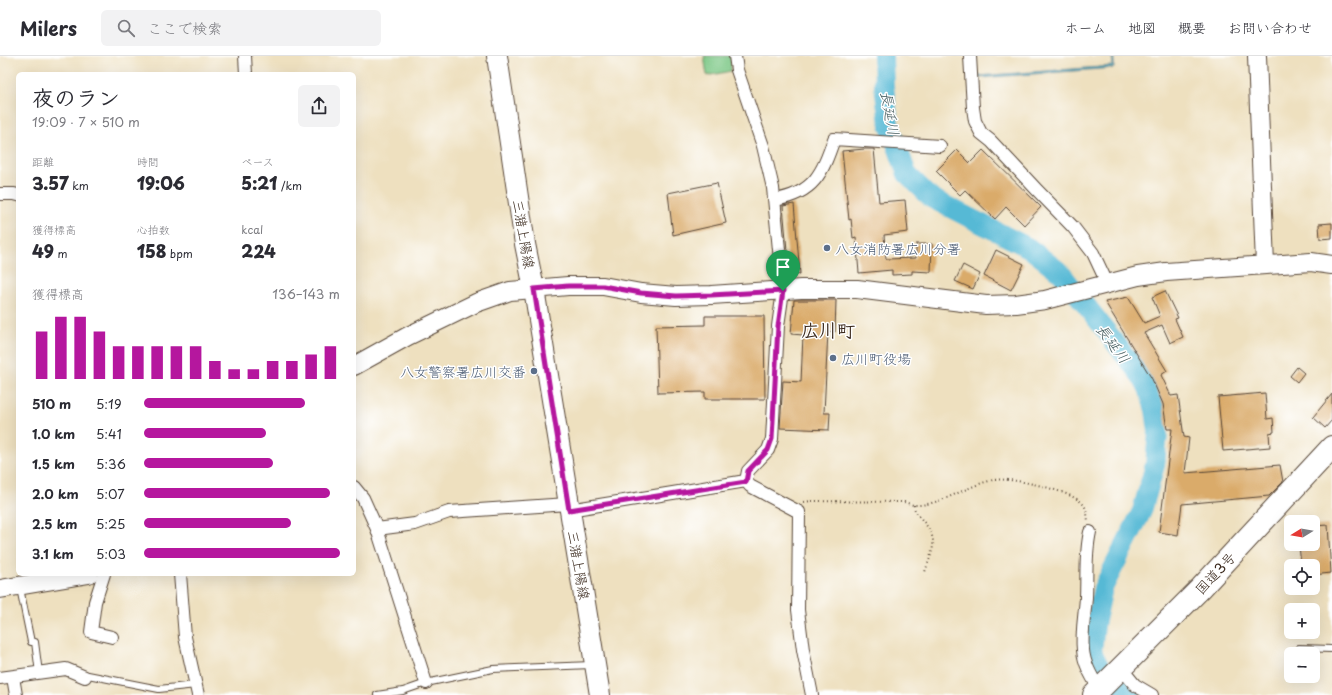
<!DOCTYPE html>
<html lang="ja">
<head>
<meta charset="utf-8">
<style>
  :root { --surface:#fff; --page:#f2f2f3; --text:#2b2b33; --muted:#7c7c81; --line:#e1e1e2; --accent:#b5179e }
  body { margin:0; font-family:"Playpen Sans","Klee One",sans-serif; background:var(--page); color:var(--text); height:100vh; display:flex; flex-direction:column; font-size:15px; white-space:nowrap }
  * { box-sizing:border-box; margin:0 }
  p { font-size:13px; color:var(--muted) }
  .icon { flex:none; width:22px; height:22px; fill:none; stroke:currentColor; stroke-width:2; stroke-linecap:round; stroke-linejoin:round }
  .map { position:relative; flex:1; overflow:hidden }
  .panel { position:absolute; left:16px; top:16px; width:340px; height:504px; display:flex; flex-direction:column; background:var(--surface); border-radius:6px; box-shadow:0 4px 16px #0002 }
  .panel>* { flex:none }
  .needle { width:26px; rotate:259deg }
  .controls { position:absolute; left:1284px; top:459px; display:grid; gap:8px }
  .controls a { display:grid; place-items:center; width:36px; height:36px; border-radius:6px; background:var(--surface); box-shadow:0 4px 16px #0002; font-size:20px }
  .pin { position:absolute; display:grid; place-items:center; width:34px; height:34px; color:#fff; margin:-41px -17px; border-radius:50% 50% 50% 0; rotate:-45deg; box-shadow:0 0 4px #0007 }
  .pin .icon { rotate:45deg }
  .round { display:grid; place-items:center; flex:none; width:42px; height:42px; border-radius:6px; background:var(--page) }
  .head { display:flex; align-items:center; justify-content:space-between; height:68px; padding:0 16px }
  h1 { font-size:22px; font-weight:800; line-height:30px }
  .stats { display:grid; grid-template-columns:repeat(3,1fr); gap:6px; height:68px; padding:4px 16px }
  .stats div { display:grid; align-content:center }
  .stats b { font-size:17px; font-weight:800 }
  .stats small { font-size:11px; font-weight:400 }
  .stats p { font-size:11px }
  .chart { height:112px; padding:8px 16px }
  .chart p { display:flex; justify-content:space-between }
  .chart svg { width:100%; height:72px; margin-top:4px; stroke:var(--accent); stroke-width:6 }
  ul { padding:0 16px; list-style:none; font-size:13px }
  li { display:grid; grid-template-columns:64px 48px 1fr; align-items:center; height:30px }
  li i { height:10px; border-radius:5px; background:var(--accent) }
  header { display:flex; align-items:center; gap:24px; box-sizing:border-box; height:56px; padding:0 20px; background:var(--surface); border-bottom:1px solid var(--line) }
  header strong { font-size:19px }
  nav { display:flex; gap:22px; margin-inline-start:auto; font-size:14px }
  .search { width:280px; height:36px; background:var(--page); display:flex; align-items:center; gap:10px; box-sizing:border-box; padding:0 14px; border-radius:6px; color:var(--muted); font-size:15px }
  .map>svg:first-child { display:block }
  .green { fill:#7cc785; stroke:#5c7852 }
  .water { fill:#57b9d5; stroke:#49727a }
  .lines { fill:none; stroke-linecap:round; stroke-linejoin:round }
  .river { stroke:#57b9d5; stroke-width:20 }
  .building { fill:#daab6b }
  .lane-casing { stroke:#564536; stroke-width:8 }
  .street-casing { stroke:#564536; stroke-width:14 }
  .secondary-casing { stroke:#564536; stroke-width:20 }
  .primary-casing { stroke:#564536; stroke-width:22 }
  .highway-casing { stroke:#564536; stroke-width:24 }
  .path { stroke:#564536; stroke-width:2; stroke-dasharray:1 3; stroke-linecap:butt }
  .lane { stroke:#fff; stroke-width:6 }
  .street { stroke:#fff; stroke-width:12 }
  .secondary { stroke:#fff; stroke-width:18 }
  .primary { stroke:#fff; stroke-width:20 }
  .highway { stroke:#fff; stroke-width:22 }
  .route-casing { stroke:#fff; stroke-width:8 }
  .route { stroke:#b5179e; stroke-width:5 }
  .service-dot { fill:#5c6f8a; stroke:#fff; stroke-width:1.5 }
  .labels { text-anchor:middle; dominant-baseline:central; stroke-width:3; stroke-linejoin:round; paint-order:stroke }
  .street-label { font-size:14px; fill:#3b2a1e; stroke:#fff }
  .service-label { font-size:14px; fill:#4e5e75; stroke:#fff; text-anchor:start }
  .water-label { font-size:15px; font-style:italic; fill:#455c5e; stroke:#fff }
  .district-label { font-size:18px; font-weight:bold; fill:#3b2a1e; stroke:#fff }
</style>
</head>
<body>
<header>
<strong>Milers</strong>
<div class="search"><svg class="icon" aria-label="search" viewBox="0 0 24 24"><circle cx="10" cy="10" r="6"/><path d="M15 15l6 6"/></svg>ここで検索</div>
<nav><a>ホーム</a><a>地図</a><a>概要</a><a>お問い合わせ</a></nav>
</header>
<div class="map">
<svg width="1332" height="639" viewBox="0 0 1332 639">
  <rect width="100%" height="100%" fill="#fff"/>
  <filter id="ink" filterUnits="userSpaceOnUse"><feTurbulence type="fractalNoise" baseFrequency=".025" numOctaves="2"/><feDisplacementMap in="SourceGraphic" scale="8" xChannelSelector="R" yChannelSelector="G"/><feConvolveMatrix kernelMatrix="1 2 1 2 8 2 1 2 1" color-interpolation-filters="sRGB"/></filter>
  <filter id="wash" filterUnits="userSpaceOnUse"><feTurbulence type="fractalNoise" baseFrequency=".012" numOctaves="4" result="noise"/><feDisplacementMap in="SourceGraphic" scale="16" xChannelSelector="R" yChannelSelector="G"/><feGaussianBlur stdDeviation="0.9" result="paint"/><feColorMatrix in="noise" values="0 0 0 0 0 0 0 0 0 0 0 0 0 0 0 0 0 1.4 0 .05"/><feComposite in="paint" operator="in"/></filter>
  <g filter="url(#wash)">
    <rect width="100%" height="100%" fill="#eee0bf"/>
    <!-- green -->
    <polygon class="green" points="704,0 731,0 731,15 707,20"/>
    <!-- water -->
    <polygon class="water" points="1112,0 1114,0 1114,12 978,22 978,20 1113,10"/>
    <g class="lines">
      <!-- river -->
      <polyline class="river" points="883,0 884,30 889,68 907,118 931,142 1029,192 1060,216 1141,320 1148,332 1155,354 1158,376 1155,409 1142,455 1103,532 1095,569 1092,596 1103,618 1132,639"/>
    </g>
    <g id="blocks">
      <!-- building -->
      <g class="building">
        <polygon points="865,93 874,93 879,146 905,144 908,176 884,179 886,203 916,202 916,188 932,188 931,216 912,215 912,218 892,219 892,214 859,217 856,181 853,182 851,163 849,164 842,95"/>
        <polygon points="957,94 970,107 983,94 1041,151 1024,169 1006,151 995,163 965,134 960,139 936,115"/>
        <polygon points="717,127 726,167 673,179 668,137"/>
        <polygon points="794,148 800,218 789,216 783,150"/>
        <polygon points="1332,167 1332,182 1320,183 1319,168"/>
        <polygon points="996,194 1024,208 1011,234 984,220"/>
        <polygon points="963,209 980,218 973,233 955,225"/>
        <polygon points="1165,235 1178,262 1175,263 1183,281 1170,287 1162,269 1144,277 1167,315 1161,319 1171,340 1178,339 1184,381 1189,382 1185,417 1280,409 1283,426 1269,440 1182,448 1178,479 1159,476 1172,373 1167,373 1163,348 1152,323 1105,246 1128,241 1144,267 1160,260 1152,241"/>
        <polygon points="794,244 836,244 835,276 828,275 824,357 830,357 829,374 780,372 783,325 801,326 803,279 791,278"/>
        <polygon points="705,260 764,260 765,343 705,343 705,336 658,337 656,270 705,269"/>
        <polygon points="1297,311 1304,317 1297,326 1290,320"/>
        <polygon points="1265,337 1267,363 1273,362 1274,376 1269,377 1270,391 1223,395 1218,341"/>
        <polygon points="1332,338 1332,364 1325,372 1313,361"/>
        <polygon points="1328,469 1331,517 1313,519 1313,510 1301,510 1299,488 1313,488 1313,470"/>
      </g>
    </g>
  </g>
  <g filter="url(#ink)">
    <use href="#blocks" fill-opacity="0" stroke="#564536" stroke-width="1"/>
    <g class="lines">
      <!-- lane casing -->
      <g class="lane-casing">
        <g id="lane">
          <polyline points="21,537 31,586 35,586 39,617"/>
          <polyline points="1299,592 1332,593"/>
          <polyline points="84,620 88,619 159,633 196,629"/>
          <polyline points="377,639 403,635 426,627 493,613 592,609"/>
        </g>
      </g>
      <!-- street casing -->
      <g class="street-casing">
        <g id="street">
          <polyline points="245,0 246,18"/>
          <polyline points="735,0 737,14 763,90 773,132 783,235 778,270 772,383 768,394 748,415 746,425"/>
          <polyline points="970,0 973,52 975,65 981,77 991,85 1037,134 1073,171 1093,197 1108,229"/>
          <polyline points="0,138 14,138 18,139"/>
          <path d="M775 144C814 137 822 118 834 83L940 90"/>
          <polyline points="746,425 750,430 799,456 798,554 803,594 812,639"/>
          <polyline points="354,431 363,442 377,473 426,627"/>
          <polyline points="569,454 746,425"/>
          <polyline points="377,473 415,468 449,456 568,448"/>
          <path d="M1090 476C1085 498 1087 519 1086 541 1085 558 1081 576 1083 594 1084 608 1092 621 1099 633"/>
          <polyline points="104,518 95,546 91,576 112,581"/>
          <polyline points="180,518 185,581 198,639"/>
          <polyline points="1121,612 1135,629 1152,639"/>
          <polyline points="13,621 16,639"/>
          <polyline points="0,622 66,613 85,621"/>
        </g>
      </g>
      <!-- secondary casing -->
      <g class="secondary-casing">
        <g id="secondary">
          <polyline points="1257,0 1265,209"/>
          <polyline points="354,310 408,280 476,247 510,235 568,230 603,230 641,237 676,240 711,239 801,233 857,233 986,249 1016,248 1045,244 1138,220 1166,216 1311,206 1332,209"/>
          <polyline points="0,533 89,518"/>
        </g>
      </g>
      <!-- primary casing -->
      <g class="primary-casing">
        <polyline id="primary" points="497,0 525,188 534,233 600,639"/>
      </g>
      <!-- highway casing -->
      <g class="highway-casing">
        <polyline id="highway" points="1094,639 1201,532 1332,391"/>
      </g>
      <!-- path -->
      <g class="path">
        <path d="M804 446 811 445 904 446C908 447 912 449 915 449 941 450 969 428 994 424 1012 421 1067 434 1081 446 1087 451 1087 458 1088 465"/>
        <path d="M914 449C914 456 919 460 923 465 940 485 932 494 925 516"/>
      </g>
      <!-- lane -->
      <use href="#lane" class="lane"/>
      <!-- street -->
      <use href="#street" class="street"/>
      <!-- secondary -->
      <use href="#secondary" class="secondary"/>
      <!-- primary -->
      <use href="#primary" class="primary"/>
      <!-- highway -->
      <use href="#highway" class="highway"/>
    </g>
  </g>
  <g class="lines" filter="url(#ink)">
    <!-- route casing -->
    <g class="route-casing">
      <polygon id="route" points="568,230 603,230 641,237 676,240 711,239 783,235 778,270 772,383 768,394 748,415 746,426 569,454 534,233"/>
    </g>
    <!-- route -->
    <use href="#route" class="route"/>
  </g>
  <!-- markers -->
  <g class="service-dot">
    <circle cx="827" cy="192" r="4"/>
    <circle cx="833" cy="302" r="4"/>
    <circle cx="534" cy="315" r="4"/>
  </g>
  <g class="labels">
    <!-- street labels -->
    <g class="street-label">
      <text transform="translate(524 178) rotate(80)">三潴上陽線</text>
      <text transform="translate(579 509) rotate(80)">三潴上陽線</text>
      <text transform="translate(1215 517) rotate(-47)">国道3号</text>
    </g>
    <!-- service labels -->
    <g class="service-label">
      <text x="835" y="192">八女消防署広川分署</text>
      <text x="841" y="302">広川町役場</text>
      <text x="526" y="315" text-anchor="end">八女警察署広川交番</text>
    </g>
    <!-- water labels -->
    <g class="water-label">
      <text transform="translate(891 57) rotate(80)">長延川</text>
      <text transform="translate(1114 287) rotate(53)">長延川</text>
    </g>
    <!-- district labels -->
    <g class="district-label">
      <text x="828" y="273">広川町</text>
    </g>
  </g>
</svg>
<div class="controls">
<a><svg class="needle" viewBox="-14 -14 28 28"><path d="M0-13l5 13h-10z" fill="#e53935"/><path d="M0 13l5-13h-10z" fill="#7c7c81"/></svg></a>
<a><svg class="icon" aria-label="locate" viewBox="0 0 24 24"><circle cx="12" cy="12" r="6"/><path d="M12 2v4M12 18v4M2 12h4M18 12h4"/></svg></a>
<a>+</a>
<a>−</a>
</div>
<div class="pin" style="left:783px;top:235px;background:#1e9e55"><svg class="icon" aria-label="arrive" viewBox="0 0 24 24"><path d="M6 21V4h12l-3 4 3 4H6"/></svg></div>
<section class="panel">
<div class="head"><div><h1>夜のラン</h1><p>19:09 · 7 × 510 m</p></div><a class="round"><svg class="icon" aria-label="share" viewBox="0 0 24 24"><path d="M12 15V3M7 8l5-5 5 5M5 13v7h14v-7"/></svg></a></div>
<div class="stats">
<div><p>距離</p><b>3.57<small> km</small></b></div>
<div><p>時間</p><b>19:06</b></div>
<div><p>ペース</p><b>5:21<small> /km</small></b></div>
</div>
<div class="stats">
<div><p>獲得標高</p><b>49<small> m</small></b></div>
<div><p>心拍数</p><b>158<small> bpm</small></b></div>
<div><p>kcal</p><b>224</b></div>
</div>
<div class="chart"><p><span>獲得標高</span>136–143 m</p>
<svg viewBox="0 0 160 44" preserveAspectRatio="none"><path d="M5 44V15M15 44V6M25 44V6M35 44V15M45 44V24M55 44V24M65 44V24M75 44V24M85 44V24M95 44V33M105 44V38M115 44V38M125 44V33M135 44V33M145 44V29M155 44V24"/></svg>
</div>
<ul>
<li><b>510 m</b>5:19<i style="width:82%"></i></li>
<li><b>1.0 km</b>5:41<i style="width:62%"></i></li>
<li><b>1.5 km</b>5:36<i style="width:66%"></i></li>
<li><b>2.0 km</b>5:07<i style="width:95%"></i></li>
<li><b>2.5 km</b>5:25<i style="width:75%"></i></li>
<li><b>3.1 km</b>5:03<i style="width:100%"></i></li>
</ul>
</section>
</div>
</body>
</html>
